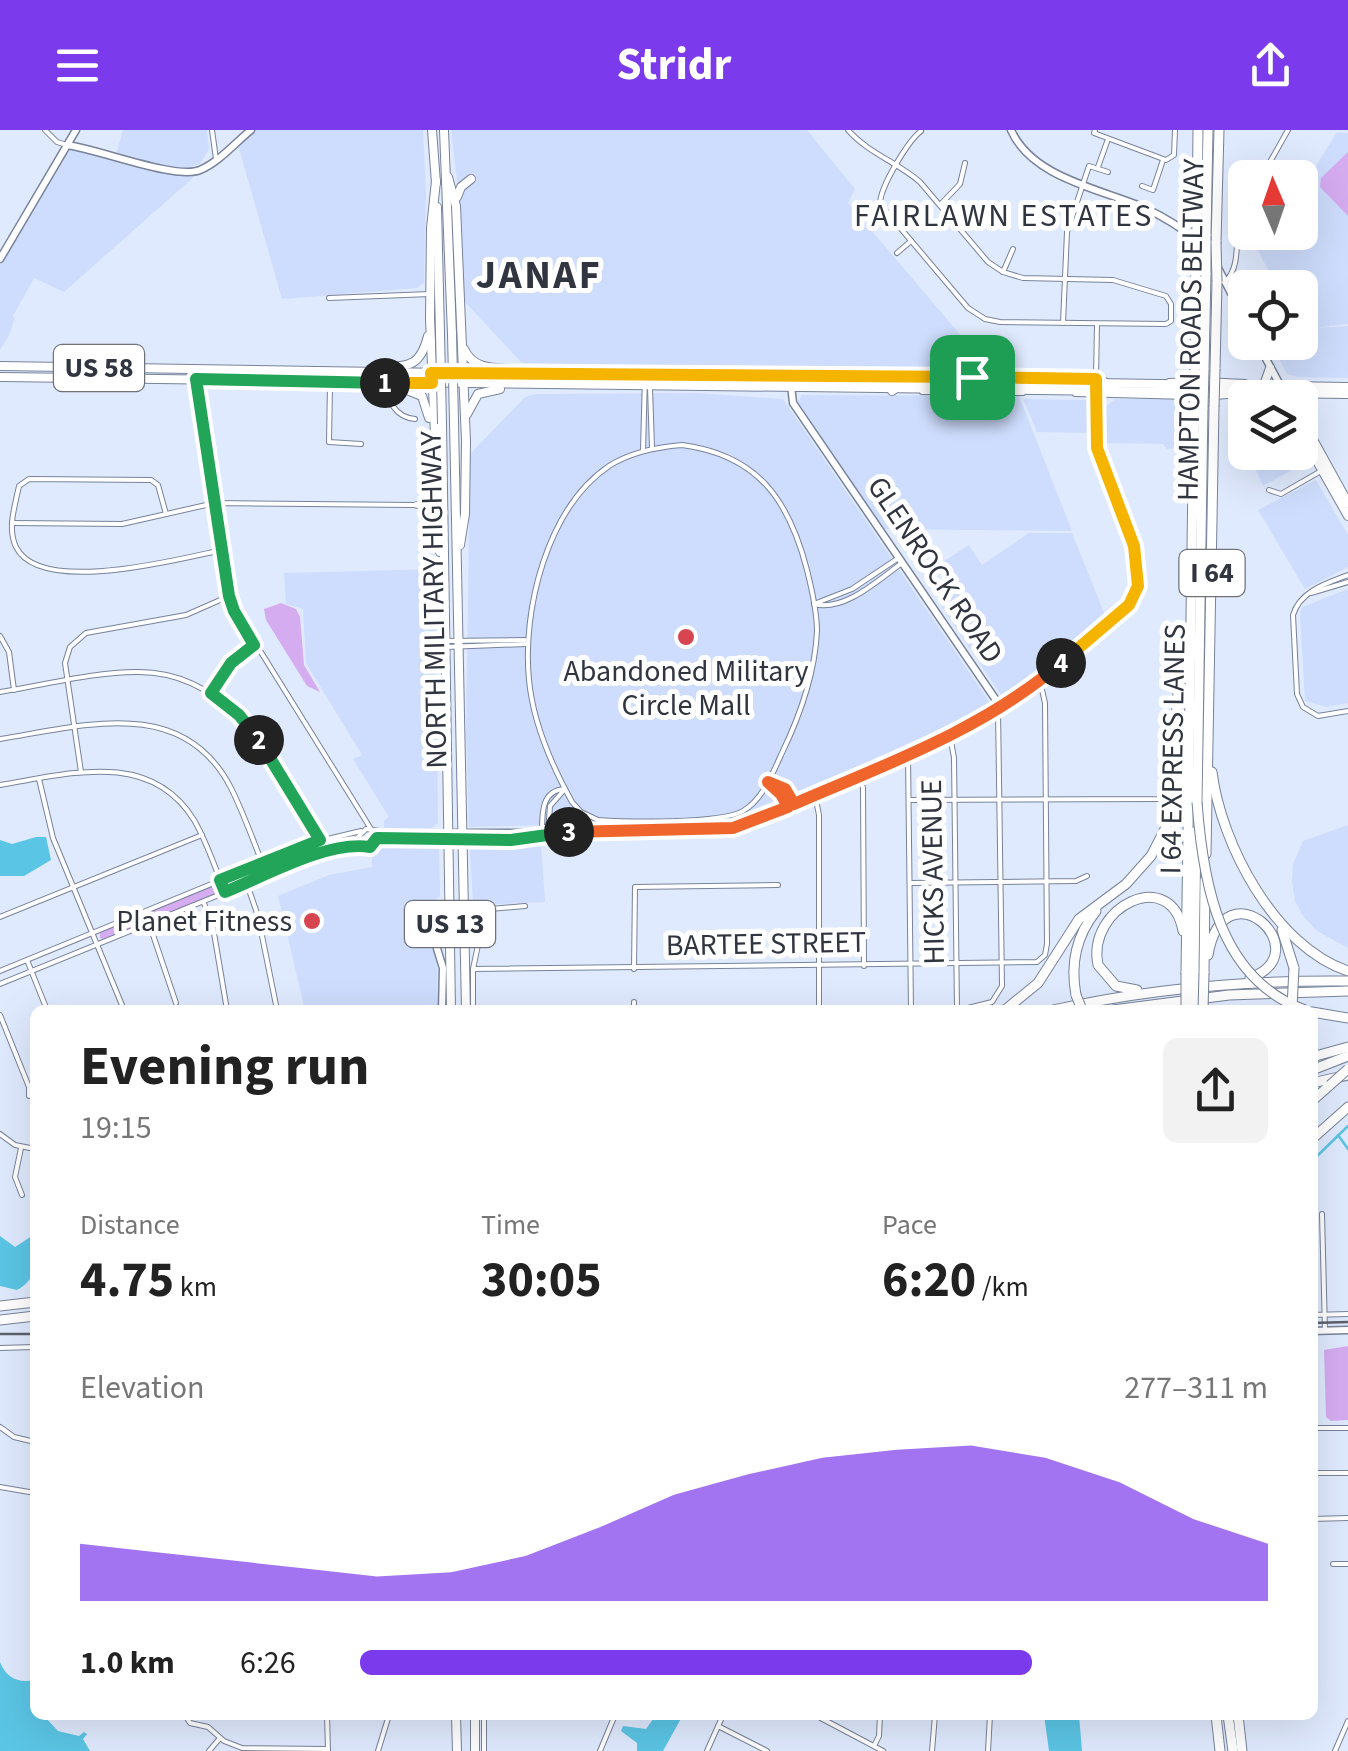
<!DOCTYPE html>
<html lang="en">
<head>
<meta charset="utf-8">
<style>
  :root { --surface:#fff; --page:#f2f2f2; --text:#222; --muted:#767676; --accent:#7c3aed }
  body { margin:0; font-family:"Source Sans 3",sans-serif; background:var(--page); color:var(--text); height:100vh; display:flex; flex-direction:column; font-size:38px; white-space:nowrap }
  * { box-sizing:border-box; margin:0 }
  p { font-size:32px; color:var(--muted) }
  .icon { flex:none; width:55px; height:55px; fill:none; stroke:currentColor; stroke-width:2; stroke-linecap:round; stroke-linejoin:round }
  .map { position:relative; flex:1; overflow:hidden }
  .sheet { position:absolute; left:30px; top:875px; width:1288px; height:715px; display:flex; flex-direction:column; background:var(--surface); border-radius:15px; box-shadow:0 10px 40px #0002 }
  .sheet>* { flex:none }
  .needle { width:65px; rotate:358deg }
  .controls { position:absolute; left:1228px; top:30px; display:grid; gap:20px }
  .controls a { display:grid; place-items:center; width:90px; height:90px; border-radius:15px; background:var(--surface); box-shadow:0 10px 40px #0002; font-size:50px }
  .pin { position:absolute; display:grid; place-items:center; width:85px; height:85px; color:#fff; margin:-42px; border-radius:20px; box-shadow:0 5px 15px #0006 }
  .km { position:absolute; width:50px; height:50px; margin:-25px; border-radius:50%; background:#222; color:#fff; font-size:28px; line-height:50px; text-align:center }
  .round { display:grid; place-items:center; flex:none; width:105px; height:105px; border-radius:15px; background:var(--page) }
  .head { display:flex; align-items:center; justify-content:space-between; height:170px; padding:0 50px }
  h1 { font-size:55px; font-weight:700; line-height:75px }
  .metrics { display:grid; grid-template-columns:repeat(3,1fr); gap:15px; height:170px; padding:10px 50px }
  .metrics div { display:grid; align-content:center }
  .metrics b { font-size:50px; font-weight:700 }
  .metrics small { font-size:28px; font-weight:400 }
  .metrics p { font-size:28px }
  .chart { height:280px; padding:20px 50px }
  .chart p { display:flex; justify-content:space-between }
  .chart svg { width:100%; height:180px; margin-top:10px; fill:var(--accent); opacity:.7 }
  ul { padding:0 50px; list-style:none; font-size:32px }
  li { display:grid; grid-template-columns:160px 120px 1fr; align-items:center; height:75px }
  li i { height:25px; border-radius:12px; background:var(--accent) }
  header { display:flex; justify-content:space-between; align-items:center; height:130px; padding:0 50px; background:var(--accent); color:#fff; font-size:45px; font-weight:700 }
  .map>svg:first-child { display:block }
  .built { fill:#ceddfd }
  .green { fill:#d6acf1 }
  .water { fill:#5bc5e5 }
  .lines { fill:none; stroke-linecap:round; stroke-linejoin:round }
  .stream { stroke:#5bc5e5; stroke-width:2.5 }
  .street-casing { stroke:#78839a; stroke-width:6 }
  .secondary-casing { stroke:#78839a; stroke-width:9 }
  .primary-casing { stroke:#78839a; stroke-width:10 }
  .highway-casing { stroke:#78839a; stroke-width:11 }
  .street { stroke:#fff; stroke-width:4 }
  .secondary { stroke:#fff; stroke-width:6 }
  .primary { stroke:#fff; stroke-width:8 }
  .highway { stroke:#fff; stroke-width:9 }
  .tram { stroke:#5c616e; stroke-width:2.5 }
  .primary-bridge-casing { stroke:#78839a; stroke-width:10; stroke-linecap:butt }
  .highway-bridge-casing { stroke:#78839a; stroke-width:11; stroke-linecap:butt }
  .primary-bridge { stroke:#fff; stroke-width:8 }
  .highway-bridge { stroke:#fff; stroke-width:9 }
  .split-1-casing { stroke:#fff; stroke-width:20 }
  .split-2-casing { stroke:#fff; stroke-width:20 }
  .split-3-casing { stroke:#fff; stroke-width:20 }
  .split-4-casing { stroke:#fff; stroke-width:20 }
  .split-5-casing { stroke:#fff; stroke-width:20 }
  .split-1 { stroke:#f5b400; stroke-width:12 }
  .split-2 { stroke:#22a559; stroke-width:12 }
  .split-3 { stroke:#22a559; stroke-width:12 }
  .split-4 { stroke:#f0652b; stroke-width:12 }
  .split-5 { stroke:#f5b400; stroke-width:12 }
  .poi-dot { fill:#d64650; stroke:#fff; stroke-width:4 }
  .labels { text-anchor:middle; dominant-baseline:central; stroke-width:10; stroke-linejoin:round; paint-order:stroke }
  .shield { fill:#fff; stroke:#6f7279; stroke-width:2.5 }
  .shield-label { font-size:28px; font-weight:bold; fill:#31353f }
  .street-label { font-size:30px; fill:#31353f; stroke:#fff }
  .poi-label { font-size:30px; fill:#31353f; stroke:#fff }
  .neighbourhood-label { font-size:32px; letter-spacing:2.5px; fill:#31353f; stroke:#fff }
  .district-label { font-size:40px; font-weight:bold; letter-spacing:2.5px; fill:#31353f; stroke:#fff }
</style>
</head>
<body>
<header><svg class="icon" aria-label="menu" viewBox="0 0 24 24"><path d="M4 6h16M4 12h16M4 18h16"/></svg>Stridr<svg class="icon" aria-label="share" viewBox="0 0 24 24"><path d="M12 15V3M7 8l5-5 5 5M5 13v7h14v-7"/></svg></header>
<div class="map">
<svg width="1348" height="1621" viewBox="0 0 1348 1621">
  <rect width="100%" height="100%" fill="#e0eafe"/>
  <!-- built -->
  <g class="built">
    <polygon points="123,0 207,0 209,19 200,34 180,40 116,24"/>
    <polygon points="256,0 423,0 426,63 424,152 417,158 282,169 238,15"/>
    <polygon points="451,0 807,0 855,59 848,73 981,229 981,244 522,233 464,171 459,68"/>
    <polygon points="1337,2 1348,3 1348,194 1313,198 1348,196 1348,248 1297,247 1287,244 1271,214 1300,212 1300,158 1271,157 1274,151 1256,117 1243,108 1238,111 1241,87 1245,80 1245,102 1300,102 1300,62"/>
    <polygon points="68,17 167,42 196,45 64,162 34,148 13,186 15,188 9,205 0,220 0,135"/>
    <polygon points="696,263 783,269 990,573 988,577 866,636 730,691 469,697 466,601 470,324 525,267 535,264"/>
    <polygon points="802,265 1019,266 1072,401 884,399 798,272"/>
    <polygon points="1023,269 1088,270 1088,303 1037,302"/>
    <polygon points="1115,269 1179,269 1180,318 1167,319 1163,314 1101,313 1103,279"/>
    <polygon points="1300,308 1312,329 1263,356 1253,333 1252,323 1300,322"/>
    <polygon points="1316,350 1348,405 1348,437 1305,459 1258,380"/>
    <polygon points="1029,403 1072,403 1105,485 1028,551 1003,568 939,473 956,460 938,435 969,415 982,435"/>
    <polygon points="436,439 438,693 431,698 384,699 384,690 389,687 353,629 362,625 306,533 303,479 286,474 284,443"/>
    <polygon points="1348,459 1348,573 1327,577 1305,571 1300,483 1302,477"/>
    <polygon points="1348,695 1348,818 1317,801 1303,786 1295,771 1292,751 1293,734 1303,711"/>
    <polygon points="541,711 545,772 480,775 473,772 470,721 474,714"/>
    <polygon points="434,712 439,717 440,766 422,782 424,803 437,828 438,880 305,880 278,766 329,745 372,737 372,722 381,713"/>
  </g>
  <!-- green -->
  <g class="green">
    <polygon points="1348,22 1348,86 1320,57 1321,48"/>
    <polygon points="281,473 296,479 300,487 304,535 320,562 307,556 266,490 264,479"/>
    <polygon points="212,755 217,757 215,764 104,810 100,808 100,802"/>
    <polygon points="1348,1216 1348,1290 1331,1291 1326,1287 1324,1220"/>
  </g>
  <!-- water -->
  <g class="water">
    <polygon points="36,707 46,707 51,730 24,746 0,746 0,710 12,714"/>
    <path d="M35 1104C35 1127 40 1148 17 1160L0 1156V1106L15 1117Z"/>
    <path d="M0 1532C7 1549 18 1553 35 1550V1585H43L58 1601 79 1606 84 1602 87 1604 83 1609 90 1621H0Z"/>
    <polygon points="656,1585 683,1585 663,1621 637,1621 637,1613 621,1601 623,1596 646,1599"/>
    <polygon points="1044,1585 1079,1585 1082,1621 1049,1621"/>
  </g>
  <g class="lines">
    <!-- stream -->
    <g class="stream">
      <polyline points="1338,1005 1348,1019"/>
      <polyline points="1312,1031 1348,996"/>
    </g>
    <!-- street casing -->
    <g class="street-casing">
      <g id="street">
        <polyline points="45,0 57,12 67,15"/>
        <polyline points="212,0 216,29"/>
        <path d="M848 0C868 23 897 32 920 52L988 132 1003 142 1023 148 1113 150 1166 166 1171 174V191L1166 194 1000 192 985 189 968 178 880 74C880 57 908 11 921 1"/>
        <polyline points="1095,0 1094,3 1166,30 1174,25 1175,0"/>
        <polyline points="1098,37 1108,9"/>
        <polyline points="1261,48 1288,0"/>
        <polyline points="1142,56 1153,60 1163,30"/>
        <polyline points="940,75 960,54 965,33"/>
        <polyline points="897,123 911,111"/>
        <polyline points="1003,142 1013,119"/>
        <path d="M1226 151C1244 132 1231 101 1245 75"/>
        <polyline points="329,168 430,164"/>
        <polyline points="1063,193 1067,102 1089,36 1108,42"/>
        <polyline points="919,247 1105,250"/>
        <polyline points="196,249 231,474 371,699"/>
        <polyline points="1096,249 1097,194"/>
        <polyline points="1204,250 1245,252"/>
        <polyline points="1169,251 1195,250"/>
        <path d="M388 253C387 271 395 287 415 289"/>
        <polyline points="330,254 329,312 361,314"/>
        <polyline points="650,258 652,318"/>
        <polyline points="922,262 1023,263"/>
        <polyline points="1075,264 1190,267"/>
        <polyline points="1215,267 1240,265"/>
        <path d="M682 315C758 325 789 370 807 440 812 460 817 481 817 501 815 545 800 586 781 625 772 645 762 670 743 681 720 694 627 692 598 690L581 682 572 672C552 636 533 592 529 550 522 480 547 378 609 336 631 322 657 317 682 315Z"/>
        <polyline points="643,321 645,246"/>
        <polyline points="1269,360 1281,364 1321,341"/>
        <polyline points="435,380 414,375 435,368"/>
        <path d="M166 384 158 355 151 350 29 349 19 356C15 376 7 398 16 417 40 466 179 429 222 420"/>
        <polyline points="12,393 122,394 215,373 414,375"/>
        <path d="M1348 445C1327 453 1300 461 1293 485L1297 564 1303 577 1318 586 1348 581"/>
        <polyline points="1311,463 1348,452"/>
        <path d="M814 474C845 482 879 449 902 433"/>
        <polyline points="814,474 852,459 897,429"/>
        <polyline points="0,506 9,522 14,560"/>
        <polyline points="446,511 525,510"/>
        <polyline points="446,517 526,514"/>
        <path d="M0 562C45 555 92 542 137 542 239 541 282 647 327 721"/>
        <polyline points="211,563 231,533 254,515"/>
        <polyline points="950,605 954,628 957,880"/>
        <path d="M0 609C82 596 183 564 231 658 245 686 255 716 267 745"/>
        <polyline points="908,625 911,880"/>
        <polyline points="81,642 65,533 70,517 86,503 186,485 227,467"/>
        <polyline points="860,646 863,658 864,836"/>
        <polyline points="39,649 53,708 124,880"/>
        <polyline points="770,651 785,659 794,674"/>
        <polyline points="768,652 787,674"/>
        <path d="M0 655C68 644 150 619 194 690 207 712 215 738 225 762"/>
        <polyline points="815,665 819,685 819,880"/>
        <polyline points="909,670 1163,669 1167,664 1169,650 1176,557"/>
        <polyline points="374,701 377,709 374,715 362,715 358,707 366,699 386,702 450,703"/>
        <path d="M542 701C542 682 542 660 565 659"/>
        <polyline points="548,703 550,676 565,659"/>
        <polyline points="377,709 447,709"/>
        <polyline points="910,753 1076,751 1087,746"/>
        <polyline points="247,754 258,786 277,880"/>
        <polyline points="204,773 213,797 227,880"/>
        <polyline points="463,779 479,780 484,786 473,839 473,880"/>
        <polyline points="479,780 525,776"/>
        <polyline points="0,787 202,705"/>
        <polyline points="149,793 176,873"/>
        <polyline points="27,830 47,880"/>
        <polyline points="473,839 1037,832 1045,825 1047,814 1045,573 1040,551"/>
        <polyline points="634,839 635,757 778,755"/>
        <polyline points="0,841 311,713 361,701"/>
        <polyline points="0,854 317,725 362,715"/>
        <polyline points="634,872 634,880"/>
        <polyline points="960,880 992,872 1002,856 998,580"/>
        <polyline points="0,885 29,957 29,966"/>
        <polyline points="0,1004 15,1015 35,1019"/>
        <polyline points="21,1018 15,1047 22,1065"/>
        <polyline points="1322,1084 1325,1201"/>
        <polyline points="1312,1185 1348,1184"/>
        <polyline points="0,1218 35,1217"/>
        <polyline points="0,1297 14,1307 35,1312"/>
        <polyline points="1312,1298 1348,1298"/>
        <polyline points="1312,1343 1348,1343"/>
        <polyline points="0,1357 35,1363"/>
        <polyline points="1312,1389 1348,1388"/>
        <polyline points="1333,1434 1348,1434"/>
        <polyline points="185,1585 190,1593 208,1597 224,1611 242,1618 328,1619"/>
        <polyline points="327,1585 328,1620"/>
        <polyline points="484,1585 484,1621"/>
        <polyline points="815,1585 883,1621"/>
        <polyline points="718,1596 767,1621"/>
        <polyline points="875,1614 879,1606 880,1585"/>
        <polyline points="209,1621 220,1608"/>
        <polyline points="378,1621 389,1585"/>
        <polyline points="600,1621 615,1585"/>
        <polyline points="707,1621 723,1585"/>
        <polyline points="932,1621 935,1585"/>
        <polyline points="988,1621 990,1585"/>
        <polyline points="1335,1621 1348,1591"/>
      </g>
    </g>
    <!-- secondary casing -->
    <g class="secondary-casing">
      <g id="secondary">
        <path d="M1011 0C1032 48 1101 59 1145 78 1164 87 1182 98 1199 112"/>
        <path d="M67 15C98 19 176 50 200 40 219 32 235 13 251 0"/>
        <polyline points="0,129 76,0"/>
        <polyline points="1218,138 1245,190"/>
        <polyline points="1257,212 1280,255"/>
        <polyline points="791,255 793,273 996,570 998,580"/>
        <polyline points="1095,306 1098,301 1096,267"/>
        <polyline points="450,703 552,703 742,696 922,619 1016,570 1123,481 1138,455 1134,416 1092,301 1095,260"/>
        <polyline points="450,709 515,710 551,704"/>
        <polyline points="442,880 443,838 431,799 431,782 441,776 463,779"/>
        <polyline points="1312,1201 1348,1200"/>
      </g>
    </g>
    <!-- primary casing -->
    <g class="primary-casing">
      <g id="primary">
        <polyline points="432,0 436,53"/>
        <polyline points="444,0 452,204"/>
        <polyline points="448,47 456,76 466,311 465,384 460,415"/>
        <polyline points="436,51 431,98 430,189 440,422"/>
        <polyline points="457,67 461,57 471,49"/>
        <polyline points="437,77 440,203"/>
        <path d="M464 219C473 239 492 238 512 239"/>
        <polyline points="0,236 1348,257"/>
        <path d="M379 237C408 236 420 238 428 206"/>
        <polyline points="0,247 1348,264"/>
        <polyline points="1264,255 1270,238"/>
        <polyline points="397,256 422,266 429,288"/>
        <polyline points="892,261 901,254 918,254"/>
        <polyline points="467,284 478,264 500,259"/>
        <polyline points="1300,286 1348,373"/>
        <polyline points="454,292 466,880"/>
        <polyline points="442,294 451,880"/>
        <polyline points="1300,301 1348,386"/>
        <polyline points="456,1585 457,1621"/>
        <polyline points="475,1621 475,1585"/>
      </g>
    </g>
    <!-- highway casing -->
    <g class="highway-casing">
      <g id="highway">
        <polyline points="1197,94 1198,0"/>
        <polyline points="1206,106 1208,0"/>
        <polyline points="1216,112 1219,0"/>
        <polyline points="1195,239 1196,127"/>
        <polyline points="1215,239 1217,152"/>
        <polyline points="1204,240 1206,143"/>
        <path d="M1212 642C1221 714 1275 817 1348 841"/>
        <polyline points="1197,675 1203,278"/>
        <polyline points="1206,724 1214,277"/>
        <polyline points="1282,800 1294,838"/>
        <path d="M1208 825C1224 732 1321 822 1250 848"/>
        <polyline points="1194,842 1196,701"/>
        <polyline points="1186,843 1194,277"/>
        <polyline points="1204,843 1205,750"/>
        <path d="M1137 860 1116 856 1098 835C1086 777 1171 735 1183 801"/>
        <path d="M1076 865C1070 833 1076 806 1096 781"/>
        <polyline points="1005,880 1038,853 1079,789 1126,754 1151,726 1177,676 1186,635"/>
        <path d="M1053 880C1151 858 1248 850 1348 851"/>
        <polyline points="1113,880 1229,865 1348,861"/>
        <polyline points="1312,882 1348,888"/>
        <polyline points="1312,927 1348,917"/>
        <polyline points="1312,940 1348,926"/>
        <polyline points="1312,953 1348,945"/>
        <polyline points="1312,971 1330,955"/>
        <polyline points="1312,1009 1348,977"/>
        <polyline points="0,1176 35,1172"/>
        <polyline points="0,1190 35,1186"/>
        <polyline points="1216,1585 1220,1621"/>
        <polyline points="1228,1585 1233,1621"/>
        <polyline points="1238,1585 1242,1621"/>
      </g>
    </g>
    <!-- street -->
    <use href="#street" class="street"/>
    <!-- secondary -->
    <use href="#secondary" class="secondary"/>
    <!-- primary -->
    <use href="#primary" class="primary"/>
    <!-- highway -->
    <use href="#highway" class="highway"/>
    <!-- tram -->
    <g class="tram">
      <polyline points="1312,1193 1348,1192"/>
      <polyline points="0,1204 35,1204"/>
    </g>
    <!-- primary-bridge casing -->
    <g class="primary-bridge-casing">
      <g id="primary-bridge">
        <polyline points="440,203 442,294"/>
        <polyline points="452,204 454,292"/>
      </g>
    </g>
    <!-- highway-bridge casing -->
    <g class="highway-bridge-casing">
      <g id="highway-bridge">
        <polyline points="1216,112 1217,152"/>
        <polyline points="1196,127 1197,94"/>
        <polyline points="1206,143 1206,106"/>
        <polyline points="1194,277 1195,239"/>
        <polyline points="1214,277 1215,239"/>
        <polyline points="1203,278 1204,240"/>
        <path d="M1197 672C1203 754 1219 849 1305 880"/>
        <polyline points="1076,865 1082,880"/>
        <polyline points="1292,877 1294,838"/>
        <polyline points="1186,880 1186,843"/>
        <polyline points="1193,880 1194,842"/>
        <polyline points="1203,880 1204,843"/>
        <polyline points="1330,955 1348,939"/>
      </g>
    </g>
    <!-- primary-bridge -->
    <use href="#primary-bridge" class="primary-bridge"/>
    <!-- highway-bridge -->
    <use href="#highway-bridge" class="highway-bridge"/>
  </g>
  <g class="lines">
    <!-- split-1 casing -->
    <g class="split-1-casing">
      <polyline id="split-1" points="385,253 432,253 431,243 972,247"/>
    </g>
    <!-- split-2 casing -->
    <g class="split-2-casing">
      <polyline id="split-2" points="259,610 239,585 211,563 231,533 254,515 234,481 229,466 196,249 385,253"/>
    </g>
    <!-- split-3 casing -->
    <g class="split-3-casing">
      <path id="split-3" d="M259 610 320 710 220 750 225 762C265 746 328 710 370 717L377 708 511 710 569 702"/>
    </g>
    <!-- split-4 casing -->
    <g class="split-4-casing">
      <path id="split-4" d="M569 702 733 698 788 677 781 664 768 652 785 659 794 674C887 634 984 599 1061 533"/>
    </g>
    <!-- split-5 casing -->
    <g class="split-5-casing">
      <polyline id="split-5" points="972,247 1096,249 1097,318 1134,416 1138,456 1129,475 1061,533"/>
    </g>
    <!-- split-1 -->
    <use href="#split-1" class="split-1"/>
    <!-- split-2 -->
    <use href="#split-2" class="split-2"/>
    <!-- split-3 -->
    <use href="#split-3" class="split-3"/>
    <!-- split-4 -->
    <use href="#split-4" class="split-4"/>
    <!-- split-5 -->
    <use href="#split-5" class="split-5"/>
  </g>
  <!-- markers -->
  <g class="poi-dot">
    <circle cx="686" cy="507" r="10"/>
    <circle cx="312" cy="791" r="10"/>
  </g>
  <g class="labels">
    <!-- shield labels -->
    <g class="shield">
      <rect x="54" y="215" width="90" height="46" rx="8"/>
      <rect x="1179.5" y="420" width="65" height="46" rx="8"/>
      <rect x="405" y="771" width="90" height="46" rx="8"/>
    </g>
    <g class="shield-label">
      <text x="99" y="238">US 58</text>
      <text x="1212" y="443">I 64</text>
      <text x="450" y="794">US 13</text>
    </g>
    <!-- street labels -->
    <g class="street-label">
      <text transform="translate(1191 200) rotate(-89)">HAMPTON ROADS BELTWAY</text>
      <text transform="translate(935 440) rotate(56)">GLENROCK ROAD</text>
      <text transform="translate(434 470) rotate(-91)">NORTH MILITARY HIGHWAY</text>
      <text transform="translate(1173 619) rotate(-89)">I 64 EXPRESS LANES</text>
      <text transform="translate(933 742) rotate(-91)">HICKS AVENUE</text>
      <text transform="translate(766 814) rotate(-1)">BARTEE STREET</text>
    </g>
    <!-- poi labels -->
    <g class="poi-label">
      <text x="686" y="541">Abandoned Military<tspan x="686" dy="34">Circle Mall</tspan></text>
      <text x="292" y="791" text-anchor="end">Planet Fitness</text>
    </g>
    <!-- neighbourhood labels -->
    <g class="neighbourhood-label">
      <text x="1004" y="86">FAIRLAWN ESTATES</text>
    </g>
    <!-- district labels -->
    <g class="district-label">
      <text x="539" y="145">JANAF</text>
    </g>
  </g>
</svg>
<div class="controls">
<a><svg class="needle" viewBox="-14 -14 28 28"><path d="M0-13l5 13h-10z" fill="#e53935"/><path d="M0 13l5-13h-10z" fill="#767676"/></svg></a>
<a><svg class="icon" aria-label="locate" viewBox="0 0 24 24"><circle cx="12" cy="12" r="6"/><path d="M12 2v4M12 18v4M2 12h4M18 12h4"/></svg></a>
<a><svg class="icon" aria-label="layers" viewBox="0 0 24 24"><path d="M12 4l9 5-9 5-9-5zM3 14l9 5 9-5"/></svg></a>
</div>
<div class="pin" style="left:972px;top:247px;background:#1e9e55"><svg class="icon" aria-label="arrive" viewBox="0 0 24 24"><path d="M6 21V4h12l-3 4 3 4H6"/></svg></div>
<b class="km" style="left:385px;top:253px">1</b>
<b class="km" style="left:259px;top:610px">2</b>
<b class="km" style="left:569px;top:702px">3</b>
<b class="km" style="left:1061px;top:533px">4</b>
<section class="sheet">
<div class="head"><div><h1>Evening run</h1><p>19:15</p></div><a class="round"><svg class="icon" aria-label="share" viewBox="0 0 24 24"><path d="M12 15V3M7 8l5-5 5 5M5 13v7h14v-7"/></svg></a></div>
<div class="metrics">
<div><p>Distance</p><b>4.75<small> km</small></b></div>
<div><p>Time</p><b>30:05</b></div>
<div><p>Pace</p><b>6:20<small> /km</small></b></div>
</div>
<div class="chart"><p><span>Elevation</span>277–311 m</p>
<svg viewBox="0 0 160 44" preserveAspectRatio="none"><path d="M0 44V30L10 32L20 34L30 36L40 38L50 37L60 33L70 26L80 18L90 13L100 9L110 7L120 6L130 9L140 15L150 24L160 30V44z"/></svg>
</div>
<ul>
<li><b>1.0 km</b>6:26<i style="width:74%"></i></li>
</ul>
</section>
</div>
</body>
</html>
